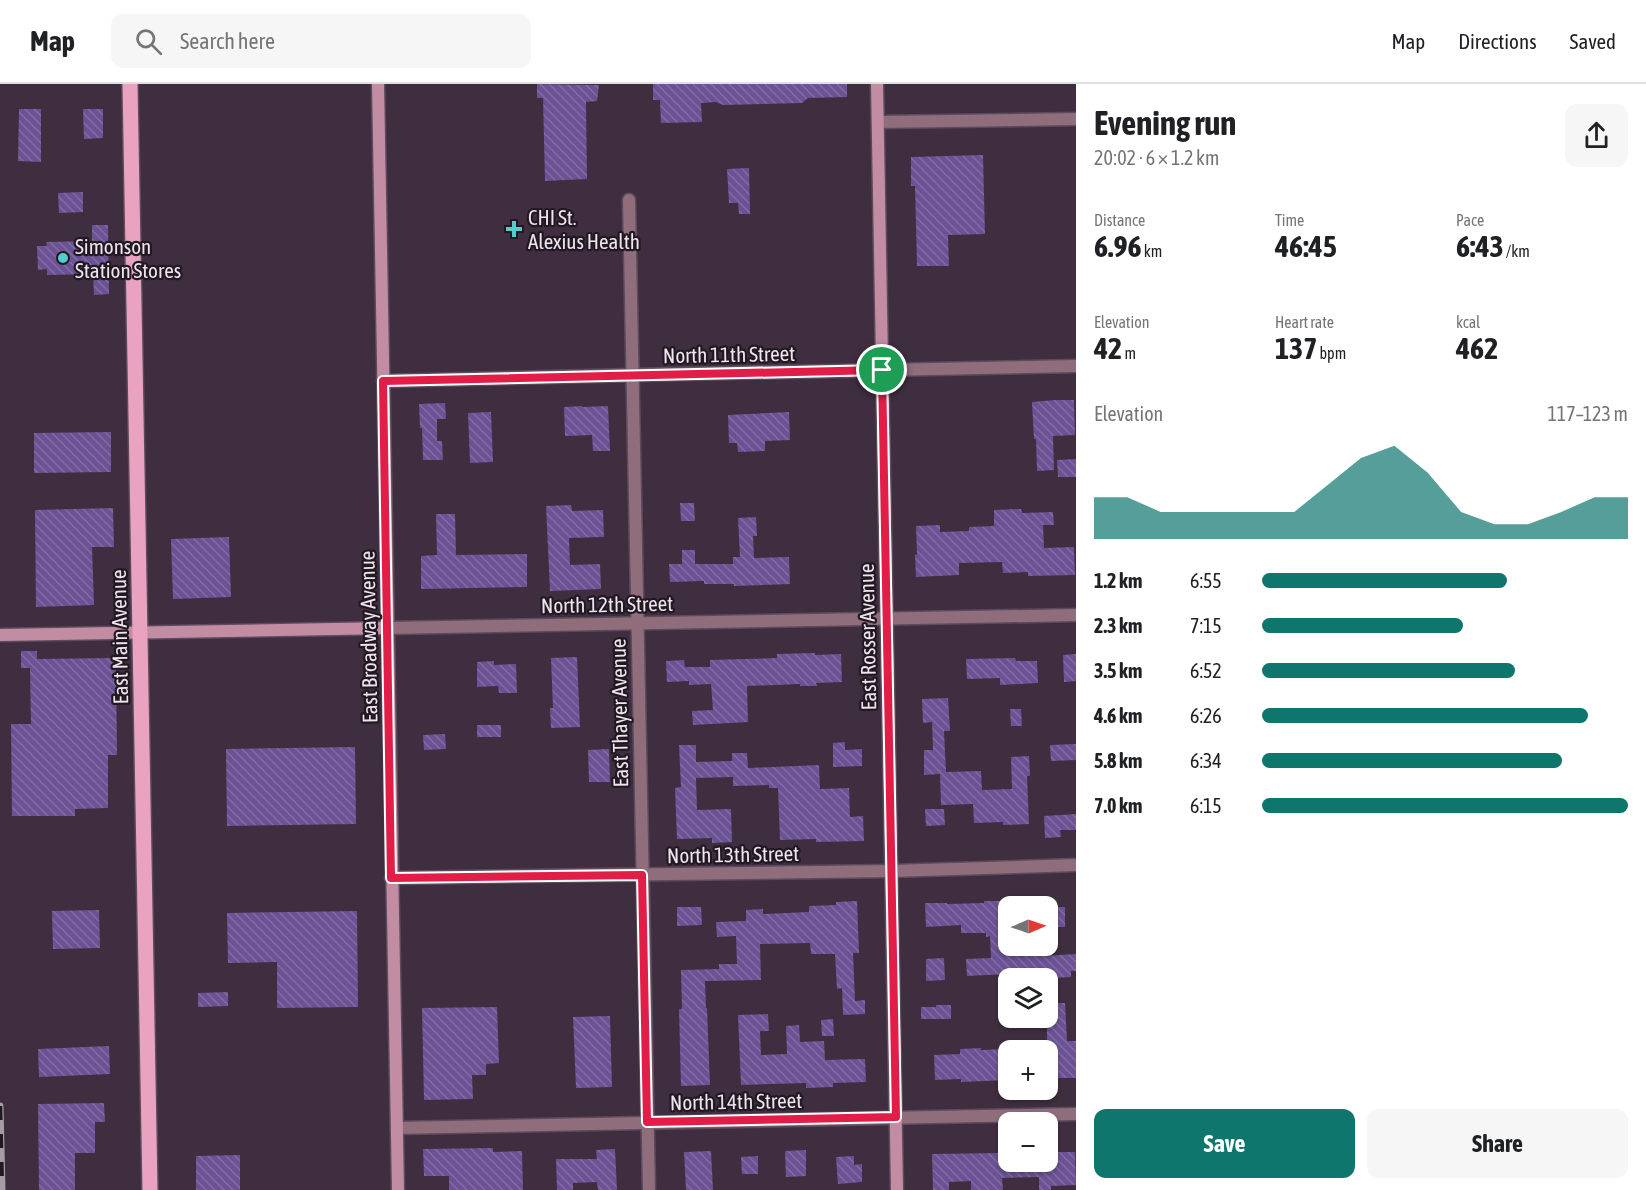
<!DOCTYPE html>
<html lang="en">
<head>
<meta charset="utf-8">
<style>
  :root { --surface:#fff; --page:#f6f6f6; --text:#202124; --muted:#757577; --line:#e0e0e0; --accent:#0f766e }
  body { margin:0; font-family:"Asap Condensed",sans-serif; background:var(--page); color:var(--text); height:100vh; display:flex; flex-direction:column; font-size:22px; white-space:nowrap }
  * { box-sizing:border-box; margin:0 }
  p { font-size:20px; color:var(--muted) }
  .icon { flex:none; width:33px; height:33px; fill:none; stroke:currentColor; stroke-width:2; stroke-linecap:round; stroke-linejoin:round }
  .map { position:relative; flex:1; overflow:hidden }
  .panel { display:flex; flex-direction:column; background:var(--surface); width:570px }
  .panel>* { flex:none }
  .needle { width:39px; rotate:88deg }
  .tools { position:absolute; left:998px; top:812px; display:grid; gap:12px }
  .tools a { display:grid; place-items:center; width:60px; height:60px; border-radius:12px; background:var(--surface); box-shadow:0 2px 4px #0004; font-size:30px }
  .pin { position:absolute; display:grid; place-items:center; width:51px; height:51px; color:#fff; margin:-26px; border:3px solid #fff; border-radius:50%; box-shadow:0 2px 6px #0007 }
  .round { display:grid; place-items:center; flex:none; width:63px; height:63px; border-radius:12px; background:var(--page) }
  .headline { display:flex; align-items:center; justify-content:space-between; height:102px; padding:0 18px }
  h1 { font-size:33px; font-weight:700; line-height:45px }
  .stats { display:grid; grid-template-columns:repeat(3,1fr); gap:9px; height:102px; padding:6px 18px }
  .stats div { display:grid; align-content:center }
  .stats b { font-size:30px; font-weight:700 }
  .stats small { font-size:16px; font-weight:400 }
  .stats p { font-size:16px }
  .chart { height:168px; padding:12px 18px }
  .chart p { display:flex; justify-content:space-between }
  .chart svg { width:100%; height:108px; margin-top:6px; fill:var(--accent); opacity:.7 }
  .action { display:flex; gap:12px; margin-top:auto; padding:12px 18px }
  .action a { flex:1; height:69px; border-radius:12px; background:var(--accent); color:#fff; font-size:24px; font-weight:700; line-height:69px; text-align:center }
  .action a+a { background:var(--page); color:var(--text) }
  ul { padding:0 18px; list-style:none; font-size:20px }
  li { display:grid; grid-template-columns:96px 72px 1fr; align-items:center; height:45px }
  li i { height:15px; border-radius:8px; background:var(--accent) }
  header { display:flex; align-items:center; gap:36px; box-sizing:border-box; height:84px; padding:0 30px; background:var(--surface); border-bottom:2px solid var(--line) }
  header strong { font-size:28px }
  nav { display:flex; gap:33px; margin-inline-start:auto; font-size:21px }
  .search { width:420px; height:54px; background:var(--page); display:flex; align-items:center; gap:15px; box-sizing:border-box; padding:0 21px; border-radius:12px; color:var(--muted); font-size:22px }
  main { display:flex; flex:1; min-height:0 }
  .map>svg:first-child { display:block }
  .building { fill:url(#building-back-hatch) }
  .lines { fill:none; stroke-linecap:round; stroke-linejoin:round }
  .street-casing { stroke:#5b4b5b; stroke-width:15 }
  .secondary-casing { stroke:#5b4b5b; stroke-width:15 }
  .primary-casing { stroke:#5b4b5b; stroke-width:18 }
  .street { stroke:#8f6d7b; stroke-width:12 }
  .secondary { stroke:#c28ca2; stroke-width:12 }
  .primary { stroke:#e9a3c0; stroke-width:15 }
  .rail-casing { stroke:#a89ba8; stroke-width:7 }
  .rail { stroke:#211921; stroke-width:4.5; stroke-dasharray:14; stroke-linecap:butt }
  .route-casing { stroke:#fff; stroke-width:12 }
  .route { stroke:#e11d48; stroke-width:8 }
  .poi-dot { fill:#52cdcd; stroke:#211921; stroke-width:2 }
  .labels { text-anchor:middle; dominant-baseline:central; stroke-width:4.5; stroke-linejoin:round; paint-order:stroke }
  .poi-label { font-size:21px; fill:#eee3ee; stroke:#211921; text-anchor:start }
  .street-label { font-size:21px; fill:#eee3ee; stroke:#211921 }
</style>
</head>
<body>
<header>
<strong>Map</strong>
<div class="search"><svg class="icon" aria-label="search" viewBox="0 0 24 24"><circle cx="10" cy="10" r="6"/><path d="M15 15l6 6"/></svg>Search here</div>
<nav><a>Map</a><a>Directions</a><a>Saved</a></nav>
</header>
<main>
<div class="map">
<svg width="1076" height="1106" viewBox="0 0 1076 1106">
  <defs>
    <pattern id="building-back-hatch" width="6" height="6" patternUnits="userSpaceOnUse" patternTransform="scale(1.5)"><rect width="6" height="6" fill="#6b5294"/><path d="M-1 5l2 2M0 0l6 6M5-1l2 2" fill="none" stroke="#806ba3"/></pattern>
  </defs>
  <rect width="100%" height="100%" fill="#3f2e3f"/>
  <!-- building -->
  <g class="building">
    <polygon points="537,0 599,1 597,17 586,18 587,95 545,97 543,14 537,14"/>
    <polygon points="653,0 847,0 847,13 808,14 802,19 723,21 716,18 701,19 702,38 661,39 660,16 653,16"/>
    <polygon points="19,25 41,25 41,78 18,77"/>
    <polygon points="83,25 103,25 103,54 84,55"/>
    <polygon points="983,71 985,150 948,151 949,182 917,182 915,102 911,102 911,73"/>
    <polygon points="749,84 750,130 739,130 738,119 729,119 727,85"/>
    <polygon points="83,108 83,128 59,129 58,109"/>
    <polygon points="92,141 108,141 109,210 94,211 93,190 47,191 47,185 38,186 37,162 47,162 46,158 92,157"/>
    <polygon points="1055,316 1074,316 1075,351 1053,352 1054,386 1037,387 1036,355 1034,355 1032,318"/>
    <polygon points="445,319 446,335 437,335 437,357 442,357 443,376 423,376 422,344 420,344 419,320"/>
    <polygon points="582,322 582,323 608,322 610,367 593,367 592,351 565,352 564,323"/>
    <polygon points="491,328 493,378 470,379 468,329"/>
    <polygon points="789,328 790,356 765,357 765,367 738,368 737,359 729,359 728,331"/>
    <polygon points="111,348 111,388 34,389 34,349"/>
    <polygon points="1076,375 1076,393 1058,393 1057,376"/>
    <polygon points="680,419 694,419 695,437 681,437"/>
    <polygon points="571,421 572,427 603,426 604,453 569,454 570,481 600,480 601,505 550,507 546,422"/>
    <polygon points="113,424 114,463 92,463 94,521 36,523 35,426"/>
    <polygon points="1021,425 1022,429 1053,428 1054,441 1043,441 1044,464 1074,463 1075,491 1028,492 1028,488 1003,489 1002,478 959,479 959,491 916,493 915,471 917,470 916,442 940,441 940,448 969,447 969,443 994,442 994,426"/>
    <polygon points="436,430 455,430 456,471 527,470 527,503 421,505 421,472 437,471"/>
    <polygon points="756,433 757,452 753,452 754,474 789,473 790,500 734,502 734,500 704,500 704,497 670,498 669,480 682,480 682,466 695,466 695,480 733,480 733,473 740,473 738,434"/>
    <polygon points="229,453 231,513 173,515 171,455"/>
    <polygon points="21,567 37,567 37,575 116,574 117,671 108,671 108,724 75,725 75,732 12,732 11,640 31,640 30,584 21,584"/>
    <polygon points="815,569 815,571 841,570 842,598 816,599 817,602 800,602 800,600 747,602 748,638 693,641 692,627 713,626 711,600 689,601 689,597 667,598 666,577 684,576 685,583 710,583 710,576 777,574 777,570"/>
    <polygon points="1076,570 1076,597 1064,598 1063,571"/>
    <polygon points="577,573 580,643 551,644 550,624 553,624 551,574"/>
    <polygon points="1015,574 1016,577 1037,577 1038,599 1000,601 1000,594 967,595 966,575"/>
    <polygon points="494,577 494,581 516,580 517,609 499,609 498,602 477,603 477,578"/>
    <polygon points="948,614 950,647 944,647 946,688 981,687 982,706 1012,705 1011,673 1029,672 1030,692 1027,692 1029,740 1003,741 1003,738 974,739 973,720 941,721 940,690 924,691 924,666 933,666 932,638 923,639 922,615"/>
    <polygon points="1010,625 1021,625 1022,642 1011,642"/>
    <rect x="477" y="641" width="24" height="12"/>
    <polygon points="445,650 446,665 424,666 423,651"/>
    <polygon points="845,658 845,666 862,665 862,682 833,683 833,659"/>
    <polygon points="1076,660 1076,676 1051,677 1050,661"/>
    <polygon points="679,661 696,661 696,678 732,677 732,669 747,669 748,684 819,681 820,705 849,704 850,733 863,732 864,757 816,758 816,755 780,756 778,704 769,704 769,701 733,702 733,693 696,694 697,726 731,725 732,758 712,759 712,754 677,755 675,704 681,703"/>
    <polygon points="355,663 356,740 227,742 226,665"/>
    <polygon points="609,665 610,698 589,698 588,666"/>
    <polygon points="925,725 944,725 945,741 926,742"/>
    <polygon points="1076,730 1076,746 1060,746 1061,753 1045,754 1044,732"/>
    <polygon points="857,817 859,869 853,869 855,917 865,916 865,930 843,931 842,904 837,905 835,870 811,870 810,859 760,860 761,896 705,897 706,924 707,924 710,1001 681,1002 679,925 682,925 681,886 719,885 719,880 737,880 736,852 717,853 716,838 746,837 746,826 763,825 763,830 809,828 809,822 836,821 836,818"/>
    <polygon points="984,817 1008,817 1008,864 1016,864 1016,868 1042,868 1042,872 1076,870 1076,887 1071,887 1071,893 1052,894 1052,888 967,892 966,875 991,874 990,852 986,853 986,849 961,849 961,841 926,843 925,819 947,819 947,820 984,819"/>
    <polygon points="677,823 701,823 702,841 677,842"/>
    <rect x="1047" y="823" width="18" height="20"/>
    <polygon points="99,826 100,864 53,865 52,827"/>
    <polygon points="357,827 358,923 277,924 277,878 228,879 227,829"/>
    <polygon points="944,874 945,896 926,897 926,875"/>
    <polygon points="228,908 228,922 198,923 198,909"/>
    <polygon points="1048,919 1065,919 1067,957 1076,957 1076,994 1047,994 1047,936 1049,936"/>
    <polygon points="936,921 951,921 951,935 921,935 921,923 936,923"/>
    <polygon points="497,923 499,979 486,980 486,991 472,991 473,1015 424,1016 422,924"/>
    <polygon points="768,930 769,947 760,947 761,971 787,970 786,942 799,941 800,958 824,957 825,976 865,975 866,998 833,999 833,1003 806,1004 806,999 741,1001 738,931"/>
    <polygon points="610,932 612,1003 576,1004 573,933"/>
    <polygon points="833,935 834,952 822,952 821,936"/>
    <polygon points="109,962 110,990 39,993 38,965"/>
    <polygon points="981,964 981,966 1008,965 1008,996 961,998 961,995 935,996 934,971 960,970 960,965"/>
    <polygon points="104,1019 105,1038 95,1038 95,1069 75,1069 75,1106 39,1106 38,1020"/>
    <polygon points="493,1064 493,1068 522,1067 523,1106 449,1106 449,1092 424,1092 423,1065"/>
    <polygon points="615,1065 617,1106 598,1106 597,1098 573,1099 573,1106 557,1106 556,1075 597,1075 596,1066"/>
    <polygon points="806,1066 806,1092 786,1093 785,1067"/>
    <polygon points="711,1067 713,1106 686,1106 684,1068"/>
    <polygon points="1052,1068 1075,1068 1076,1101 1051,1102 1051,1106 1039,1106 1039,1093 1002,1094 1003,1106 971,1106 971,1097 949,1098 949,1106 933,1106 932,1070 1002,1069 1002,1077 1052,1077"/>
    <polygon points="240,1071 240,1106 196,1106 196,1072"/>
    <polygon points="758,1072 758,1090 742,1090 741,1073"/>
    <polygon points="854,1072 854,1081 862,1080 862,1098 838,1100 836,1073"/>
  </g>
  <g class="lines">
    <!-- street casing -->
    <g class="street-casing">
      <g id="street">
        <polyline points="878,38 1076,35"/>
        <polyline points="629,116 649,1106"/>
        <polyline points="383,297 633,291 1076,282"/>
        <polyline points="388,544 1076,531"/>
        <polyline points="391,794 891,787 1076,781"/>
        <polyline points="397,1044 1076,1030"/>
      </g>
    </g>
    <!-- secondary casing -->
    <g class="secondary-casing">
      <g id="secondary">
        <polyline points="378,0 398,1106"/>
        <polyline points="877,0 897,1106"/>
        <polyline points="0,551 388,544"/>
      </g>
    </g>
    <!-- primary casing -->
    <g class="primary-casing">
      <polyline id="primary" points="130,0 150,1106"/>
    </g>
    <!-- street -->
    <use href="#street" class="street"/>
    <!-- secondary -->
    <use href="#secondary" class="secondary"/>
    <!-- primary -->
    <use href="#primary" class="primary"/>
    <!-- rail casing -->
    <g class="rail-casing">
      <polyline id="rail" points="0,1022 2,1106"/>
    </g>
    <!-- rail -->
    <use href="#rail" class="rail"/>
  </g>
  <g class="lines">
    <!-- route casing -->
    <g class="route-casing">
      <polygon id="route" points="882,286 896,1033 647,1038 642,791 391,794 383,297"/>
    </g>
    <!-- route -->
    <use href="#route" class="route"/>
  </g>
  <!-- markers -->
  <g class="poi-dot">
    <path d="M511 136h6v6h6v6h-6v6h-6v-6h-6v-6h6z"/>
    <circle cx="63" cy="174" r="6"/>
  </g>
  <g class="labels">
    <!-- poi labels -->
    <g class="poi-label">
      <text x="528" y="133">CHI St.<tspan x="528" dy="24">Alexius Health</tspan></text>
      <text x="75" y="162">Simonson<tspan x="75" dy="24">Station Stores</tspan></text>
    </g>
    <!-- street labels -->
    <g class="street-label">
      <text transform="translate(729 270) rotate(-1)">North 11th Street</text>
      <text transform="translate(607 520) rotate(-1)">North 12th Street</text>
      <text transform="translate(119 553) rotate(-91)">East Main Avenue</text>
      <text transform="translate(368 553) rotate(-91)">East Broadway Avenue</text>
      <text transform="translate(867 553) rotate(-91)">East Rosser Avenue</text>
      <text transform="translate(619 629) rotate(-91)">East Thayer Avenue</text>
      <text transform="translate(733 770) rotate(-1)">North 13th Street</text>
      <text transform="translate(736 1017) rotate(-1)">North 14th Street</text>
    </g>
  </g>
</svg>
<div class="tools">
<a><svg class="needle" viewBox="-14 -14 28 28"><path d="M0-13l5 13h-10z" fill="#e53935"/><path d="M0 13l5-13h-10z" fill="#757577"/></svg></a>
<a><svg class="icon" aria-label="layers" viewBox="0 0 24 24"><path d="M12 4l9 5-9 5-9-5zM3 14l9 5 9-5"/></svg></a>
<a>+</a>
<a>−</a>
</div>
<div class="pin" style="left:882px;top:286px;background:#1e9e55"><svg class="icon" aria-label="arrive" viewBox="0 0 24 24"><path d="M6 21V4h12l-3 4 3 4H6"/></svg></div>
</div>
<section class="panel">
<div class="headline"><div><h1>Evening run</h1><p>20:02 · 6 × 1.2 km</p></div><a class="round"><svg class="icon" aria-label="share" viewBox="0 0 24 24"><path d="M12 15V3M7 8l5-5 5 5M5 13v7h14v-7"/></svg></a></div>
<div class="stats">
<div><p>Distance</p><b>6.96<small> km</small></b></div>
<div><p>Time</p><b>46:45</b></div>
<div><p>Pace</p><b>6:43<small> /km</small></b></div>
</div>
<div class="stats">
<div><p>Elevation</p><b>42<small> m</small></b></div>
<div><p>Heart rate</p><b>137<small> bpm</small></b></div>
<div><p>kcal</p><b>462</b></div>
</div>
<div class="chart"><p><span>Elevation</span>117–123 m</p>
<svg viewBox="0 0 160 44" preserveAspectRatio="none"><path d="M0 44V27L10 27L20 33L30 33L40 33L50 33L60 33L70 22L80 11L90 6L100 17L110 33L120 38L130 38L140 33L150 27L160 27V44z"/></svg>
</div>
<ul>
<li><b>1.2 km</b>6:55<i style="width:67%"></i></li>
<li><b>2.3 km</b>7:15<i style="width:55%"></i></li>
<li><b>3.5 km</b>6:52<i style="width:69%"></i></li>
<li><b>4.6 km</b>6:26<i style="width:89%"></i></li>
<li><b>5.8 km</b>6:34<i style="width:82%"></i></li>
<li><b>7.0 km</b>6:15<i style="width:100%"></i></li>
</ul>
<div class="action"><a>Save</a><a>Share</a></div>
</section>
</main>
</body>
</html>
